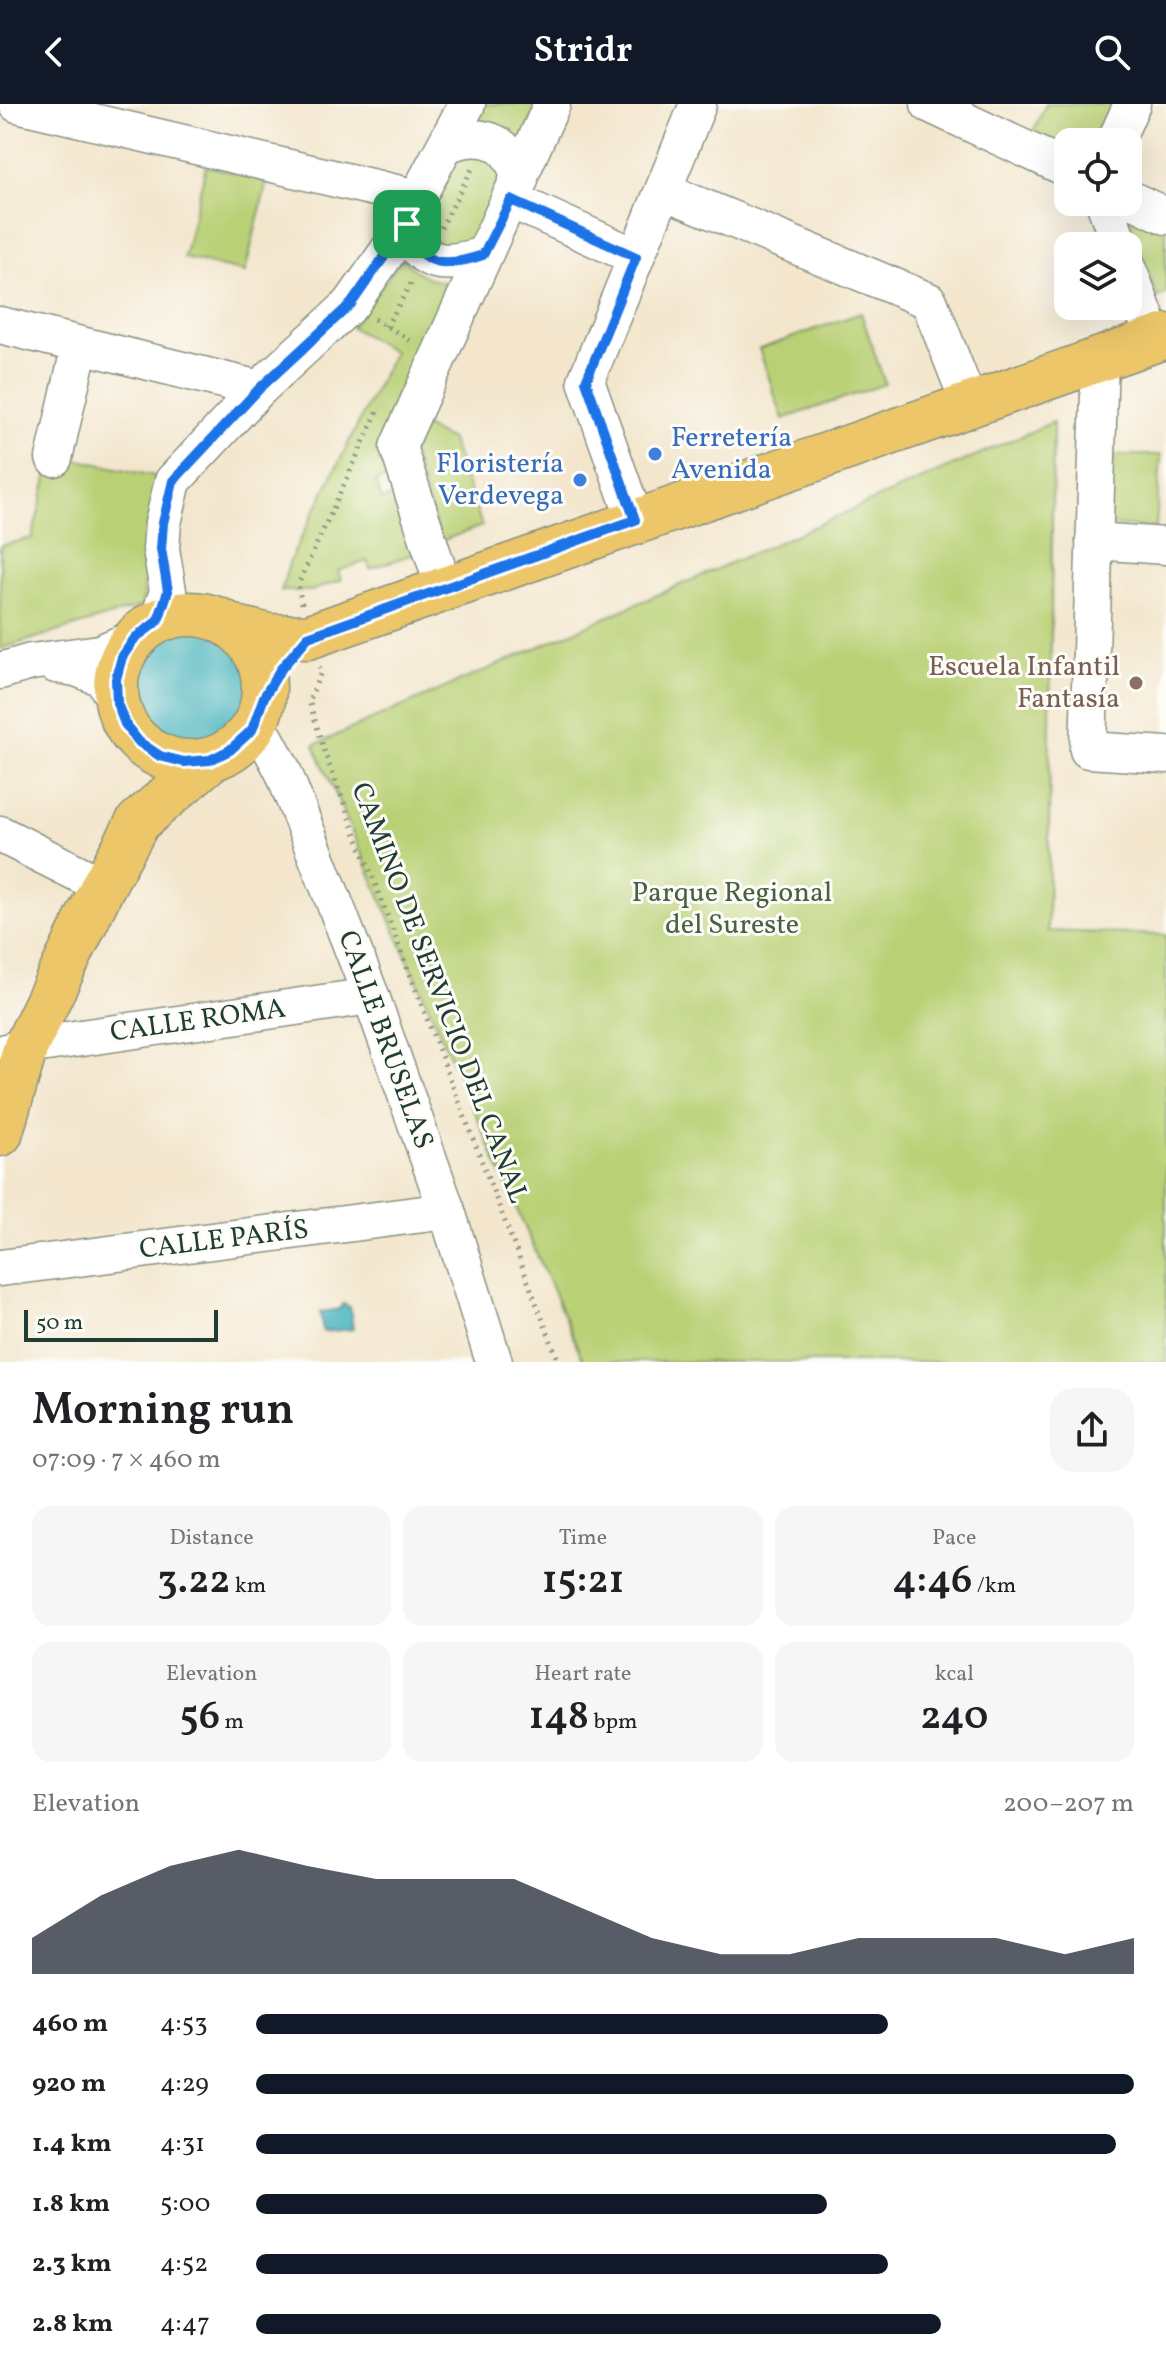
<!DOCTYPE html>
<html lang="en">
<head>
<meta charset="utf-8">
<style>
  :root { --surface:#fff; --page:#f6f6f6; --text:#202124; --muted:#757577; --accent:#111827 }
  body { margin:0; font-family:Vollkorn,serif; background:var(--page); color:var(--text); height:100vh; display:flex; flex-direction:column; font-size:30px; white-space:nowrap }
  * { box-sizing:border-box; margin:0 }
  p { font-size:26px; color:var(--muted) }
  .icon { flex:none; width:44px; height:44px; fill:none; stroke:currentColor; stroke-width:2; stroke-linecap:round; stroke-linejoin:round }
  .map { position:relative; height:1258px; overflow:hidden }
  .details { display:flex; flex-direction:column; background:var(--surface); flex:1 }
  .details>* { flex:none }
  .buttons { position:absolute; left:1054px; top:24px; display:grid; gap:16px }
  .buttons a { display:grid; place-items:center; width:88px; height:88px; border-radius:16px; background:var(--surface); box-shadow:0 8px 32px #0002; font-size:40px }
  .scale { position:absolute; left:24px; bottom:20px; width:194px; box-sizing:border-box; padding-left:8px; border:4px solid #1f3d34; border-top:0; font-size:22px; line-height:28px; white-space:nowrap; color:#1f3d34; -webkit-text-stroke:6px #fdfcf7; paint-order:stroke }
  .pin { position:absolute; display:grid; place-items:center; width:68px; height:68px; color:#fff; margin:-34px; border-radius:16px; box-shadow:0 4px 12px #0006 }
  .round { display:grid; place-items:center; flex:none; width:84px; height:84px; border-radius:24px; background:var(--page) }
  .summary { display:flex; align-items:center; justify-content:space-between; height:136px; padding:0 32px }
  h1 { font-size:44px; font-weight:600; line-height:60px }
  .stats { display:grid; grid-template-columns:repeat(3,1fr); gap:12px; height:136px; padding:8px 32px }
  .stats div { display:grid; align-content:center; border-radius:20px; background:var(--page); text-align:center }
  .stats b { font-size:40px; font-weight:600 }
  .stats small { font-size:22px; font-weight:400 }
  .stats p { font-size:22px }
  .chart { height:224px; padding:16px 32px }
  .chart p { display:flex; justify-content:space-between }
  .chart svg { width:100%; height:144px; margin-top:8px; fill:var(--accent); opacity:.7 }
  ul { padding:0 32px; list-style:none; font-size:26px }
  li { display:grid; grid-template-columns:128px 96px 1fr; align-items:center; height:60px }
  li i { height:20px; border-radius:10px; background:var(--accent) }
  header { display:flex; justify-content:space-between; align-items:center; height:104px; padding:0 32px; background:var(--accent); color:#fff; font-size:36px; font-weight:600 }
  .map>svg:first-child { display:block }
  .green { fill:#b9d075; stroke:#6c8654; stroke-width:2 }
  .water { fill:#40b0bb; stroke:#307678; stroke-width:2 }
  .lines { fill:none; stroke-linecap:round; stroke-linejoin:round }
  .minor-casing { stroke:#899280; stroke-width:39 }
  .major-casing { stroke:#899280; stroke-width:47 }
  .path { stroke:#899280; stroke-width:5; stroke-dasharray:2 6; stroke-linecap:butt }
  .minor { stroke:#fff; stroke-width:36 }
  .major { stroke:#ecc669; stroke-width:44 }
  .route-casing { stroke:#fff; stroke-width:16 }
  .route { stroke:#1a73e8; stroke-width:10 }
  .shop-dot { fill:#3f7fe0; stroke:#fdfcf7; stroke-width:3 }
  .education-dot { fill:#8d6e63; stroke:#fdfcf7; stroke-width:3 }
  .labels { text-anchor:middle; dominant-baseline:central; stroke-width:6; stroke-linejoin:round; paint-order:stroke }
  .shop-label { font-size:28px; fill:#366cbe; stroke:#fdfcf7; text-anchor:start }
  .education-label { font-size:28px; fill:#785e54; stroke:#fdfcf7; text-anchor:end }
  .park-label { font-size:28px; fill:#466244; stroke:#fdfcf7 }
  .street-label { font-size:28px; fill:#1f3d34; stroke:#fdfcf7 }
</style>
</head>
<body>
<header><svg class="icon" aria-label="back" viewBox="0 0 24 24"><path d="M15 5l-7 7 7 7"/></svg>Stridr<svg class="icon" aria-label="search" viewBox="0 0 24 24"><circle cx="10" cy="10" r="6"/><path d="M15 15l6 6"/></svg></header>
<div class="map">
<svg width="1166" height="1258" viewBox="0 0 1166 1258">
  <rect width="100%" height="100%" fill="#fdfcf7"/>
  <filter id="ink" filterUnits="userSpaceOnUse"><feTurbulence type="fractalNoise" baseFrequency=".0125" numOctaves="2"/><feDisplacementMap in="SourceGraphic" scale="16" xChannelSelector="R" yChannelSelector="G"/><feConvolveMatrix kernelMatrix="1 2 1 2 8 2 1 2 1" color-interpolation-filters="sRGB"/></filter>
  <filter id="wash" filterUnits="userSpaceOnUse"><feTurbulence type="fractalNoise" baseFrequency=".006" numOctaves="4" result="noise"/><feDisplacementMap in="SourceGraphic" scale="32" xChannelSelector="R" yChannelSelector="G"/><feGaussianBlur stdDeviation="1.8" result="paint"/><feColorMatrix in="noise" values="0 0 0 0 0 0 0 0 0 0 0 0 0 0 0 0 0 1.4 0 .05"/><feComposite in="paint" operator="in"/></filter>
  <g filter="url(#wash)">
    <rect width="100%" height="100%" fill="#f3e6cd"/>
    <!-- green -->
    <g class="green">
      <polygon points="480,0 537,0 521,43 472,18"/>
      <polygon points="1046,0 1114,0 1098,38 1068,38 1068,47 1032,30"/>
      <polygon points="475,50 491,57 501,71 477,131 467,141 439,140 429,131 426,115 456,55"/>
      <polygon points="206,62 267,77 245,168 184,154"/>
      <polygon points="1128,110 1166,126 1166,190 1157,193"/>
      <path d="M402 155C419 172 436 179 460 181L391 373 376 378 382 396 397 391 416 449 370 465 367 457 338 467 341 476 311 487H281L290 456 394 248 351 223Z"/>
      <polygon points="861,209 885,280 783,315 759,245"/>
      <polygon points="1053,318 1048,827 1166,831 1166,1258 584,1258 314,641"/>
      <polygon points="424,323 451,336 482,422 441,437 412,348"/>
      <polygon points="1113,351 1161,351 1156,424 1108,421"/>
      <polygon points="70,354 159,373 142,502 0,545 0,442 32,434 49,366 66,370"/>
    </g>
    <!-- water -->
    <g class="water">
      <circle cx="191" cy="583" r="58"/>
      <polygon points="343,1200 350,1203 353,1225 323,1228 320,1208 340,1205"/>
    </g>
  </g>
  <g filter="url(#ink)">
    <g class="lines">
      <!-- minor casing -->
      <g class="minor-casing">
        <g id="minor">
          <polyline points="17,0 417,94"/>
          <polyline points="929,0 1068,65"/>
          <polyline points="1115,38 1132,0"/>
          <path d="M448 40C485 27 510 37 520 76"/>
          <polyline points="664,87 929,197 969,299"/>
          <polyline points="1128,94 1166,112"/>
          <polyline points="511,96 636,153"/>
          <polyline points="1104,98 1120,142"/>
          <path d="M407 120C417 164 448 162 483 151"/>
          <polyline points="1128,164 1154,235"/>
          <polyline points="0,221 259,285"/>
          <polyline points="1100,254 1088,646 1166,651"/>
          <polyline points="54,354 80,241"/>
          <polyline points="635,416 586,277 698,0"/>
          <polyline points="1094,437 1166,442"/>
          <polyline points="444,484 398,343 552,0"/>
          <polyline points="158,517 168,487 161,445 163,419 173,377 259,285 351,200 407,120 417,94 467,0"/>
          <polyline points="56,561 76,564 102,574 117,599"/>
          <polyline points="0,567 31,558 100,549 135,534"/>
          <polyline points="252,626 266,635 283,667 371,892 447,1107 494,1258"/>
          <polyline points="0,730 103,782"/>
          <polyline points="0,950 26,942 371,892"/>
          <polyline points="0,1164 447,1107"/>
        </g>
      </g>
      <!-- major casing -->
      <g class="major-casing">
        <g id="major">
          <circle cx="190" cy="584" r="74"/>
          <polyline points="232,523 269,532 308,533 1166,232"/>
          <polyline points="0,1030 26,942 103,782 138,718 210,656"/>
        </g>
      </g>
      <!-- path -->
      <g class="path">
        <polyline points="441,124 472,65"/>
        <polyline points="374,215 413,238"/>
        <polyline points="386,223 412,178"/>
        <polyline points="302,500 298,481 379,304"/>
        <polyline points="319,563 321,568 309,597 327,655 559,1258"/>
      </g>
      <!-- minor -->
      <use href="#minor" class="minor"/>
      <!-- major -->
      <use href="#major" class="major"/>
    </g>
  </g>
  <g class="lines" filter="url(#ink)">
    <!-- route casing -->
    <g class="route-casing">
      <path id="route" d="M511 96 636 153 586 277 635 416 308 533 280 566 264 593 252 626 230 646 210 656 184 658 160 652 139 638 125 620 117 599 116 575 122 553 135 534 158 517 168 487 161 445 163 419 173 377 259 285 351 200 407 120C417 165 448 163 483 151Z"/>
    </g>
    <!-- route -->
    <use href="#route" class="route"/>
  </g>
  <!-- markers -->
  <g class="shop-dot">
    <circle cx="655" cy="350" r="8"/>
    <circle cx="580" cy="376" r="8"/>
  </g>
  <circle class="education-dot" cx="1136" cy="579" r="8"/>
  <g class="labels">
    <!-- shop labels -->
    <g class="shop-label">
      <text x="671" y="334">Ferretería<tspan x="671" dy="32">Avenida</tspan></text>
      <text x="564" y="360" text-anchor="end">Floristería<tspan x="564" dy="32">Verdevega</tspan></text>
    </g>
    <!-- education labels -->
    <g class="education-label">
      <text x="1120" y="563">Escuela Infantil<tspan x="1120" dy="32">Fantasía</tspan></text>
    </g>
    <!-- park labels -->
    <g class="park-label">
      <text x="732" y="789">Parque Regional<tspan x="732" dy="32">del Sureste</tspan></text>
    </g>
    <!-- street labels -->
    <g class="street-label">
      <text transform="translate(439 889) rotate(69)">CAMINO DE SERVICIO DEL CANAL</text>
      <text transform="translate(198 917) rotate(-8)">CALLE ROMA</text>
      <text transform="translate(385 936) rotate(70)">CALLE BRUSELAS</text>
      <text transform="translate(224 1136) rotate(-7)">CALLE PARÍS</text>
    </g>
  </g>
</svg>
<div class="buttons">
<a><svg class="icon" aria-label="locate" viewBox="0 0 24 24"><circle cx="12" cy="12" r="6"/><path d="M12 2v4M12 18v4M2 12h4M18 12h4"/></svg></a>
<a><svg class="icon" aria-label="layers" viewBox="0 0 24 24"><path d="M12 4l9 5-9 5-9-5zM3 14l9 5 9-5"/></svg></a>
</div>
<div class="scale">50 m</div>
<div class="pin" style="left:407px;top:120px;background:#1e9e55"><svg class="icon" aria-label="arrive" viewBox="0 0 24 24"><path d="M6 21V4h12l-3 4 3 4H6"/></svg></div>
</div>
<section class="details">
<div class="summary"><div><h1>Morning run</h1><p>07:09 · 7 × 460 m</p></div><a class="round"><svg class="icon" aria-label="share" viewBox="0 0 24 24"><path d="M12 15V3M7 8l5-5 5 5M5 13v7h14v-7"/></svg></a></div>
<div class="stats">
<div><p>Distance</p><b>3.22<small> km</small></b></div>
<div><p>Time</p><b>15:21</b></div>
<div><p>Pace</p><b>4:46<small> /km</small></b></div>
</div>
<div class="stats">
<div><p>Elevation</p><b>56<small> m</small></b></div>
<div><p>Heart rate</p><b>148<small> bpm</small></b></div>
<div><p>kcal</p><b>240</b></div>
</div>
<div class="chart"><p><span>Elevation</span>200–207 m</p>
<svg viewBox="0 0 160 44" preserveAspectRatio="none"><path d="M0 44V33L10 20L20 11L30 6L40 11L50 15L60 15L70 15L80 24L90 33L100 38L110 38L120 33L130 33L140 33L150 38L160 33V44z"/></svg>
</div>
<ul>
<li><b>460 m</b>4:53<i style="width:72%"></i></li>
<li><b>920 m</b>4:29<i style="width:100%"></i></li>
<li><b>1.4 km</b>4:31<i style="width:98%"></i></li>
<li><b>1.8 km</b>5:00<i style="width:65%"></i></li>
<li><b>2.3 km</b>4:52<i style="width:72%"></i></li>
<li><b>2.8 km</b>4:47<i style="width:78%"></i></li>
</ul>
</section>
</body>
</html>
